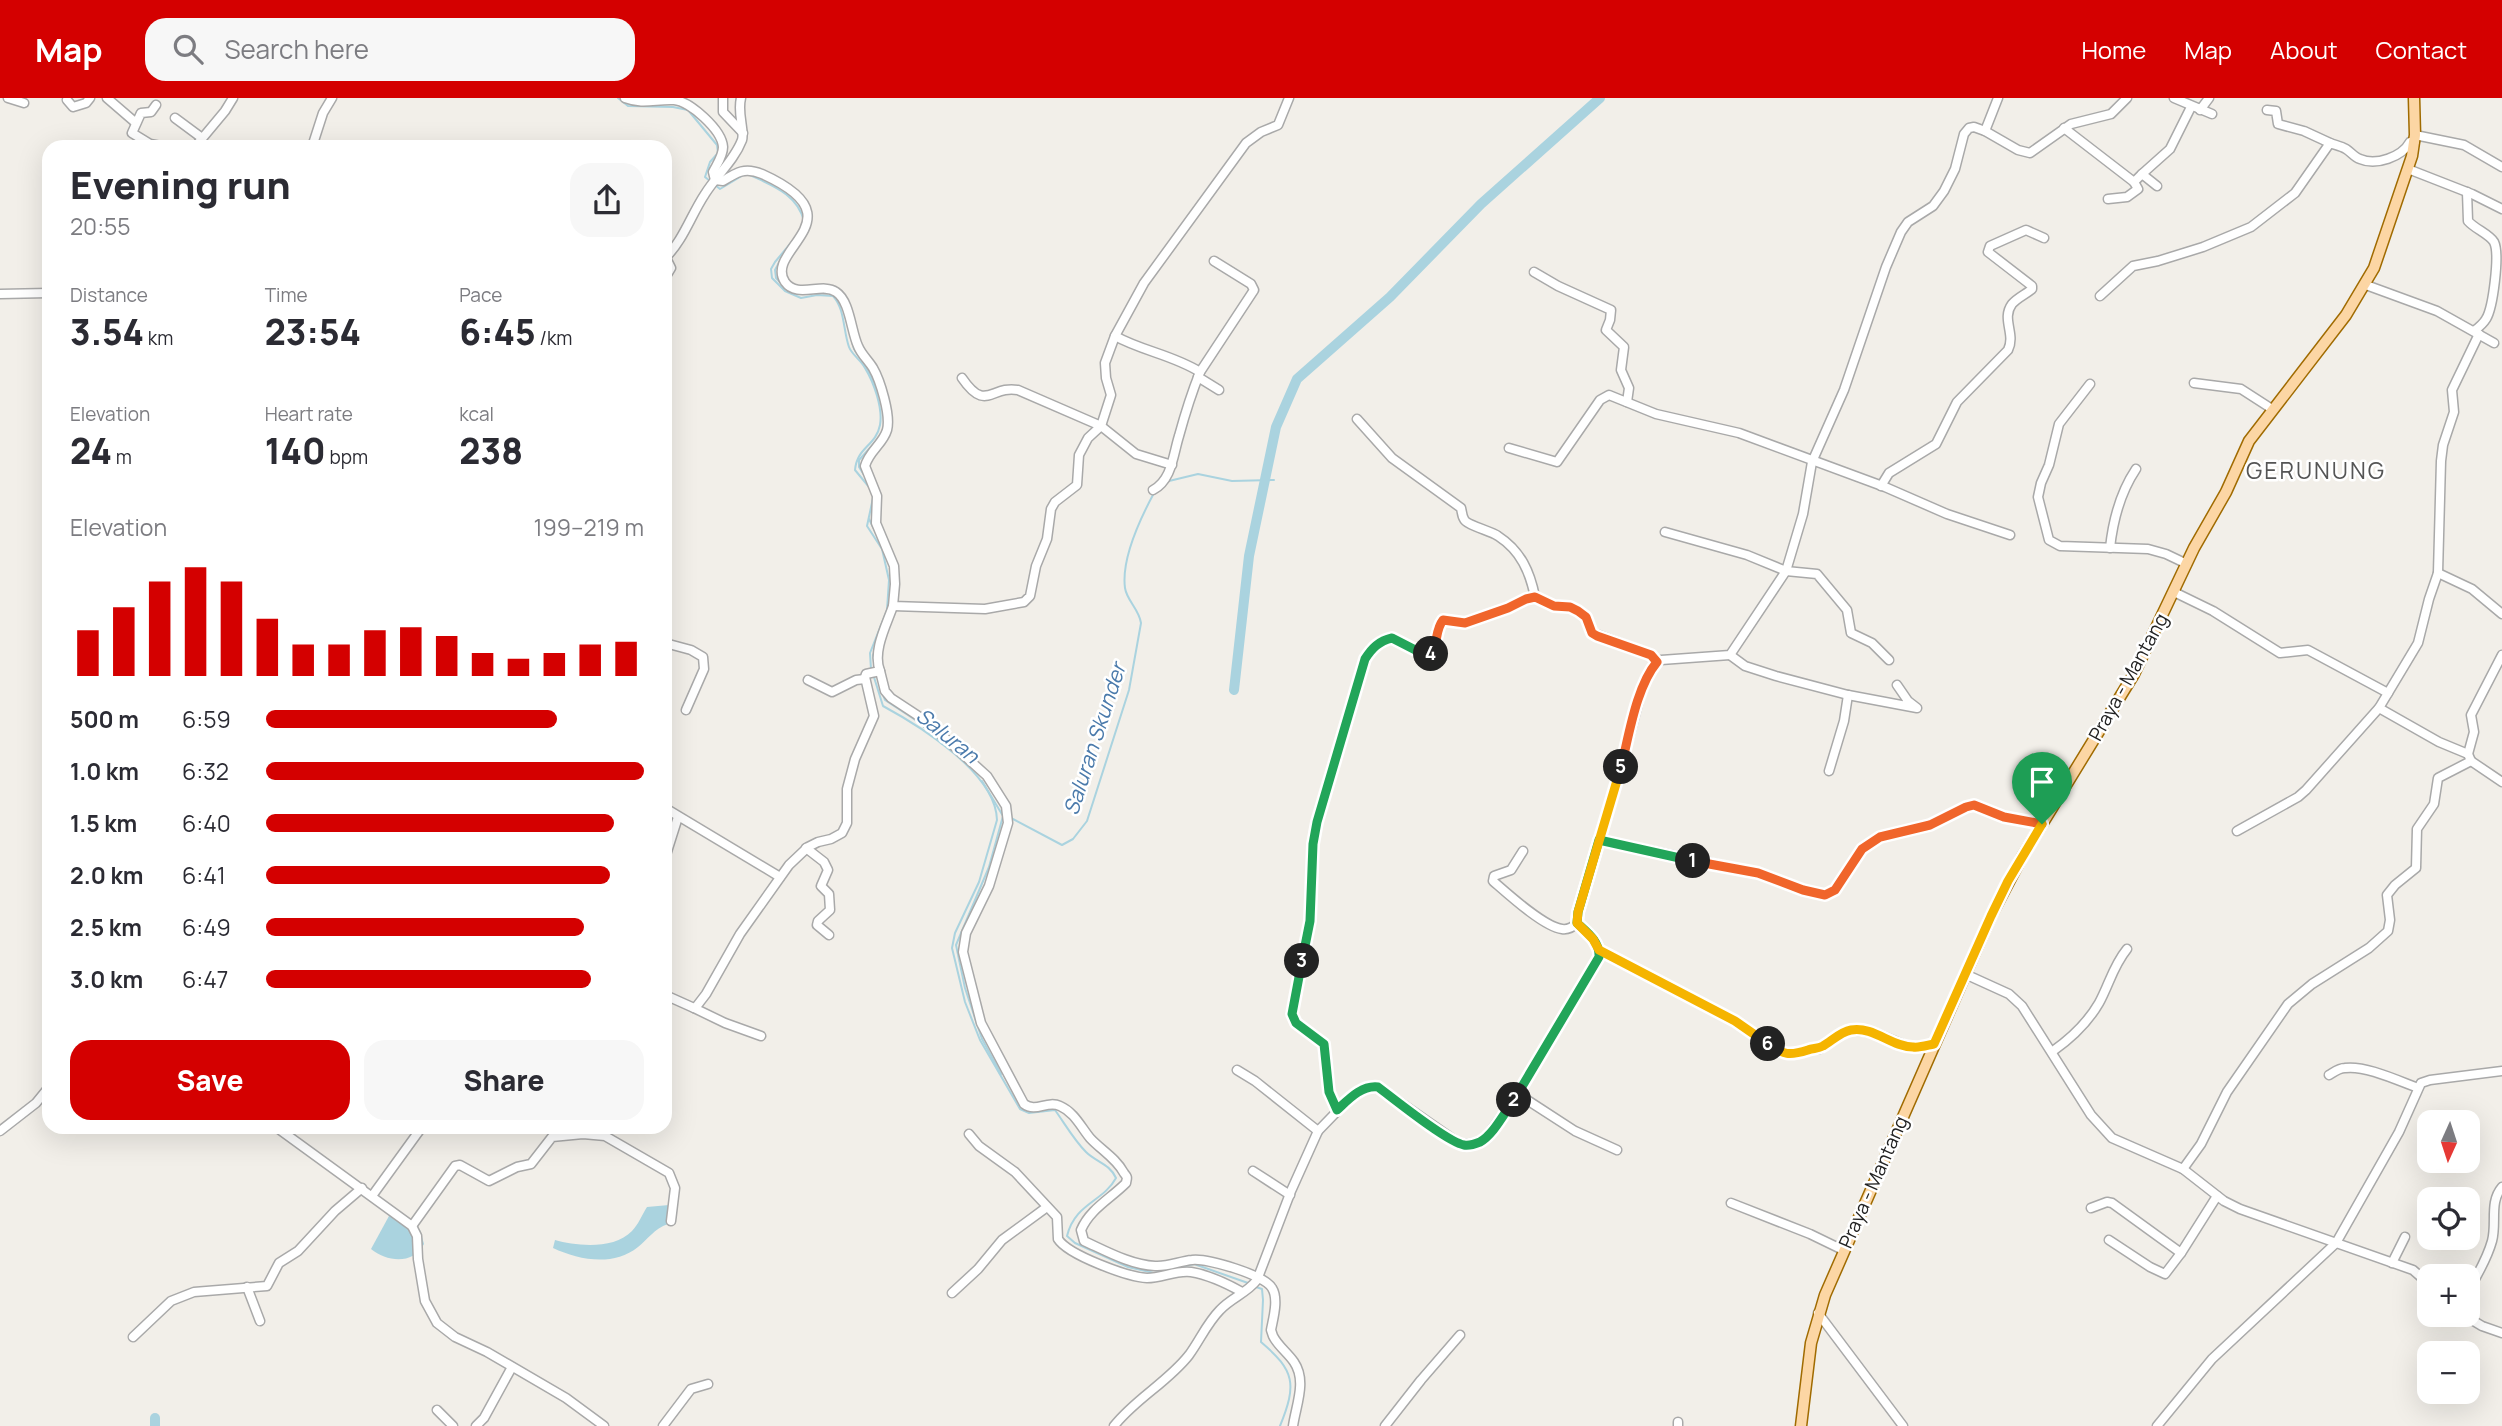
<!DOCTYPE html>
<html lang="en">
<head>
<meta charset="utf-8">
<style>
  :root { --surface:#fff; --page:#f7f7f7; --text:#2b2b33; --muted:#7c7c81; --accent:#d40000 }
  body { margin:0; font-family:Manrope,sans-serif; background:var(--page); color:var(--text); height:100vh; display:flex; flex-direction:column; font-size:26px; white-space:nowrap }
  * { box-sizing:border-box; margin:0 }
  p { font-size:23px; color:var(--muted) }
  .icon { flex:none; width:38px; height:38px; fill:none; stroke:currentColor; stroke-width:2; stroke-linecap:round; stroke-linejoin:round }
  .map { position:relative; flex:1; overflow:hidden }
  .details { position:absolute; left:42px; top:42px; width:630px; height:994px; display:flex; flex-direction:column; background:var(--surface); border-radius:21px; box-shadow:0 7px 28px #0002 }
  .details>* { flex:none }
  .needle { width:46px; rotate:183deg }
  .controls { position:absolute; left:2417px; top:1012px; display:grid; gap:14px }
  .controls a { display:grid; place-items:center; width:63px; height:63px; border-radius:14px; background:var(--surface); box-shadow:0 7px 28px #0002; font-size:35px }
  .pin { position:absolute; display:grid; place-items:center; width:60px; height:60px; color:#fff; margin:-72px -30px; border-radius:50% 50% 50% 0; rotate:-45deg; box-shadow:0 0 7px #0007 }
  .pin .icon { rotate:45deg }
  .km { position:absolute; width:35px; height:35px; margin:-18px; border-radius:50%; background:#222; color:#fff; font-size:19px; line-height:35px; text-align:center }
  .round { display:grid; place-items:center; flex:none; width:74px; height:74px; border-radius:21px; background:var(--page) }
  .overview { display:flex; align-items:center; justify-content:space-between; height:119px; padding:0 28px }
  h1 { font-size:38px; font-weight:800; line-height:52px }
  .stats { display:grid; grid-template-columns:repeat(3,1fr); gap:10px; height:119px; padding:7px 28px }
  .stats div { display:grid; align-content:center }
  .stats b { font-size:35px; font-weight:800 }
  .stats small { font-size:19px; font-weight:400 }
  .stats p { font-size:19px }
  .chart { height:196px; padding:14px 28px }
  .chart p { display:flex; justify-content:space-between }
  .chart svg { width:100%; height:126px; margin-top:7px; stroke:var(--accent); stroke-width:6 }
  .primary-button { display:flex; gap:14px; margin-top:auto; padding:14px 28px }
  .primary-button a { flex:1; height:80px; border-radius:21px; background:var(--accent); color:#fff; font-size:28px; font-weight:800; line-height:80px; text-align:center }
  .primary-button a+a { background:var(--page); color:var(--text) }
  ul { padding:0 28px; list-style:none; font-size:23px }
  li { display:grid; grid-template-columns:112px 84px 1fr; align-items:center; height:52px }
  li i { height:18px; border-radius:9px; background:var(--accent) }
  header { display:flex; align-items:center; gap:42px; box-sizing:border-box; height:98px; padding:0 35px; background:var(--accent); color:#fff }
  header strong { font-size:33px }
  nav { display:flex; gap:38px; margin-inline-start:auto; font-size:24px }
  .search { width:490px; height:63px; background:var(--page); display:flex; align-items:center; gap:18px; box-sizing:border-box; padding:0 24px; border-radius:21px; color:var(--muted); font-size:26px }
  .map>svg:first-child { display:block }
  .water { fill:#aad3df }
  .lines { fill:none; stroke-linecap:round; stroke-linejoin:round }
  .stream { stroke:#aad3df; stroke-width:2 }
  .river { stroke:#aad3df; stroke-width:10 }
  .minor-casing { stroke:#a9a9a9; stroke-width:11 }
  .major-casing { stroke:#a06b00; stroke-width:13 }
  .minor { stroke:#fff; stroke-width:8 }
  .major { stroke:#fcd6a4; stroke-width:10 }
  .split-1-casing { stroke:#fff; stroke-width:14 }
  .split-2-casing { stroke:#fff; stroke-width:14 }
  .split-3-casing { stroke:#fff; stroke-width:14 }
  .split-4-casing { stroke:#fff; stroke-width:14 }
  .split-5-casing { stroke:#fff; stroke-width:14 }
  .split-6-casing { stroke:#fff; stroke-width:14 }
  .split-7-casing { stroke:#fff; stroke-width:14 }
  .split-1 { stroke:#f0652b; stroke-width:9 }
  .split-2 { stroke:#22a559; stroke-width:9 }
  .split-3 { stroke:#22a559; stroke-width:9 }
  .split-4 { stroke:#22a559; stroke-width:9 }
  .split-5 { stroke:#f0652b; stroke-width:9 }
  .split-6 { stroke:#f5b400; stroke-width:9 }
  .split-7 { stroke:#f5b400; stroke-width:9 }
  .labels { text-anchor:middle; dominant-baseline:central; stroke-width:5; stroke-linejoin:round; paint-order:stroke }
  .street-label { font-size:19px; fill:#222; stroke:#fff }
  .water-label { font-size:21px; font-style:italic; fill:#4a7aab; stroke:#fff }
  .quarter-label { font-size:23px; letter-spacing:2px; fill:#555; stroke:#fff }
</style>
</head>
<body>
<header>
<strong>Map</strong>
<div class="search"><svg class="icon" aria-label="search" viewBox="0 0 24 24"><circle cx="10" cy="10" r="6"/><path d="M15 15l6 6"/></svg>Search here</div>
<nav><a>Home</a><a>Map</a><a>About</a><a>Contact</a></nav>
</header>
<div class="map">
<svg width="2502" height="1328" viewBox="0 0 2502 1328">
  <rect width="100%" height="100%" fill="#f2efe9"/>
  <!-- water -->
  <g class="water">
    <path d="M669 1107 668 1126C654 1131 648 1141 638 1149 613 1169 579 1162 553 1150L555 1142C576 1148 614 1152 632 1133 638 1127 642 1117 647 1109Z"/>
    <path d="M397 1111 420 1132 424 1146C413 1167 387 1164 371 1151L389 1118Z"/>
  </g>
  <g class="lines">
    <!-- stream -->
    <g class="stream">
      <polyline points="618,0 628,8 673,9 688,12 717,47 718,55 710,64 705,79 710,83"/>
      <path d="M750 77C773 88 797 96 804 123"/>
      <polyline points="712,80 710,70 713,67"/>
      <polyline points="714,86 720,91 745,76"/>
      <path d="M795 140 775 164 771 171 772 180 785 193 801 200 817 197 833 198C845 211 843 232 849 249 852 257 861 262 865 270 874 285 883 310 880 327 876 348 857 349 855 372L869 389"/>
      <polyline points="781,185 776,180 775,172 782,159"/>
      <polyline points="845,217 854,251 868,272 881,302"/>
      <polyline points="864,377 859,369 859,362 879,340"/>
      <polyline points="1169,383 1198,376 1232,383 1274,382"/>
      <polyline points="869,421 879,441"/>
      <polyline points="875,553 873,557 875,571"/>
      <polyline points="871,571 870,555 887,512 889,482 882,451 867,428 873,400"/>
      <path d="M873 576 883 608C920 628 996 675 997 722L979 784 955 835 952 850 965 904 980 942 1020 1011 1029 1015 1055 1012C1065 1026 1074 1042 1086 1054 1096 1064 1110 1066 1116 1080 1103 1104 1075 1105 1067 1138L1075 1145 1128 1169 1154 1175 1194 1166 1248 1185"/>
      <polyline points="883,597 885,602 920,625 942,646"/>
      <polyline points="982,683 1003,718 989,769 956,847 965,890 982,941 1001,976"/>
      <path d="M1011 720 1062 747 1073 741 1087 723 1129 592 1141 525C1139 511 1127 503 1125 490 1121 460 1140 421 1154 395"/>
      <path d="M1256 1189 1262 1191 1263 1202 1261 1244C1295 1273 1297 1286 1280 1328"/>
    </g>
    <!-- river -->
    <g class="river">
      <polyline points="1234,592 1249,458 1276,329 1297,281 1390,199 1481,106 1600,0"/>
      <polyline points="155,1328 155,1320"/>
    </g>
    <!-- minor casing -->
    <g class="minor-casing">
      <g id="minor">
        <polyline points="8,0 24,5"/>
        <polyline points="107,0 136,25"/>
        <path d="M625 0C643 7 656 1 674 2 690 3 722 32 723 49 723 58 717 66 713 74L715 82 723 83C737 74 745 69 762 76 862 121 763 151 785 184 797 201 822 184 836 194 850 203 851 233 858 248 861 256 868 262 873 270 880 282 891 317 887 332 883 346 869 353 865 368L877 398 876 425 894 468 895 486 893 508 985 511 1024 504 1030 498 1036 468 1047 441 1051 411 1055 404 1077 387 1079 357 1088 340 1101 328 1111 297 1106 280 1105 265 1115 238 1144 185 1246 45 1261 34 1278 27 1289 0"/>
        <polyline points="723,0 723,14 743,35"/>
        <polyline points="2174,0 2212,16"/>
        <polyline points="67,2 73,9 86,5 90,0"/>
        <polyline points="156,7 151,14 141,15 132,35 150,46 166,49"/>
        <polyline points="2200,12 2209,0"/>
        <polyline points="2267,12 2276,13 2278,26 2304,33 2330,45"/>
        <polyline points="175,20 202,40"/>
        <polyline points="2064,30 2134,84 2142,76 2157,88"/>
        <polyline points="1985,33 1998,0"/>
        <polyline points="2415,37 2464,47 2502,69"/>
        <polyline points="195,49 225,13 233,0"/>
        <polyline points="312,49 323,15 332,0"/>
        <polyline points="2408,71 2472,96 2502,111"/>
        <polyline points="2142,76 2170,51 2191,9"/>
        <path d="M2467 94 2468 123C2475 131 2489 136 2494 144 2500 156 2493 210 2486 221 2483 226 2478 230 2474 233"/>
        <polyline points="2108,101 2127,99 2138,91 2134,84"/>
        <path d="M665 160C683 143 691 117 705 96 716 78 734 63 742 42 745 32 737 16 741 0"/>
        <polyline points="1534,174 1558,188 1611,212 1610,222 1606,232 1624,249 1621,272 1629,290 1627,304"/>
        <polyline points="665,180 671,170 666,160"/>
        <polyline points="2366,187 2437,213 2494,245"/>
        <polyline points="0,196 49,195"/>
        <path d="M2100 198 2133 168 2158 163 2203 149 2251 129 2295 95 2330 45C2335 47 2341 48 2346 51 2351 54 2354 59 2360 61 2376 68 2402 59 2410 44L2415 43"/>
        <path d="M1115 238C1142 253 1173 257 1200 274 1192 294 1185 316 1179 338 1173 357 1172 382 1153 392"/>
        <polyline points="1200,274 1254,192 1251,186 1214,163"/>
        <polyline points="1198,279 1219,292"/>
        <path d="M962 280C986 315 991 287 1018 292L1101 328 1136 356 1172 367"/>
        <polyline points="2194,285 2241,291 2272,311"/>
        <polyline points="2090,286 2059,326 2049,367 2041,385 2038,399 2049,442 2060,448 2148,451 2166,456 2187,466"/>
        <path d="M1357 321 1392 360 1461 410C1462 414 1462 418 1464 421 1466 427 1491 433 1498 438 1521 453 1530 474 1535 499"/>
        <polyline points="1509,350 1557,364 1600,302 1609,297 1656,316 1739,335 1885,389 1947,416 2010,437"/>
        <path d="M1881 388 1889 375 1936 346 1957 304 2008 252C2016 236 2001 221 2012 206 2017 200 2026 196 2032 191V188L1988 154 1990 148 2026 132 2044 140"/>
        <polyline points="1665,434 1747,457 1786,473 1817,476 1847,512 1851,535 1872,545 1889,562"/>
        <path d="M2110 450C2113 422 2120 395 2136 371"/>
        <polyline points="2438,475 2472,491 2502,516"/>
        <polyline points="2174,494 2213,513 2280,555 2308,552 2388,595"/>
        <polyline points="665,545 691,552 703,559 704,571 686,612"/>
        <polyline points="1730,557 1745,568 1776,578 1848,597 1917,610 1908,603 1897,587"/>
        <path d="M880 573 885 593 891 600 926 623 987 678 1006 708 1008 725 989 788 966 835 963 854 981 925 1024 1006C1036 1015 1047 1002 1060 1008 1074 1014 1081 1029 1090 1040 1101 1052 1116 1060 1124 1075 1128 1080 1127 1079 1126 1085 1110 1101 1090 1111 1081 1132L1084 1143C1106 1153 1131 1167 1155 1168 1168 1169 1180 1163 1192 1162 1207 1160 1265 1177 1272 1190 1279 1201 1273 1221 1271 1232L1273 1238C1278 1248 1287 1254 1294 1264 1307 1283 1296 1307 1293 1328"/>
        <polyline points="808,582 832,594 856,582 865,581"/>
        <polyline points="2468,656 2474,634 2471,617 2502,557"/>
        <polyline points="2471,663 2502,684"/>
        <polyline points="1829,673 1844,623 1848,597"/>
        <polyline points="665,710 780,779"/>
        <polyline points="2237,733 2298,699 2306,692 2379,610 2418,545 2429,501 2438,475 2441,363 2443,347 2454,314 2452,292 2479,236"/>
        <polyline points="1599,742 1758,775 1803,792 1825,797 1835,792 1862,751 1880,739 1930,727 1966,709 1974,707 2004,719 2042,726"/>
        <polyline points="806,750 824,764 828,772 821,788 829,796 830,812 818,823 817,827 829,837"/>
        <path d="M1523 753 1511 772 1494 778 1493 783C1508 796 1544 829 1562 831 1569 832 1573 829 1577 825"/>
        <polyline points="665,760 678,719"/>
        <polyline points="1599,852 1735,923 1780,954 1796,956 1811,951 1820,951 1838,937 1852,932 1876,935 1907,948 1915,950 1934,946"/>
        <polyline points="1965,876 2009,896 2022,908 2091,1017 2112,1040 2183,1071 2224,1103 2240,1111 2413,1172 2429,1186"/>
        <path d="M665 897 694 910 696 909 706 896 740 836 789 767 808 749 818 744 831 741 842 735 847 725V691L855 661 874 618 865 579 866 576 880 573C872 553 887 526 893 508"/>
        <polyline points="694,910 725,925 761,938"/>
        <path d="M2053 953C2070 941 2088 924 2099 905 2109 887 2113 868 2127 851"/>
        <polyline points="1237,972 1255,983 1318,1033"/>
        <path d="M2329 977C2334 974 2339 970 2345 970 2365 967 2399 983 2418 990"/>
        <polyline points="1518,996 1575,1033 1617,1052"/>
        <polyline points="1337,1012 1329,994 1323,946 1296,925 1291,916 1310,823 1313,746 1317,724 1365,561 1371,551 1382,543 1392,540 1427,558 1435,552 1437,533 1443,522 1465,525 1508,510 1526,501 1535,499 1554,508 1570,509 1578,513 1586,519 1593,535 1651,557 1657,563"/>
        <polyline points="276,1029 412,1128 417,1138 418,1161 425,1203 437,1225 455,1239 487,1254 566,1300 604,1328"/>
        <polyline points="0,1033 36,1005 49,989"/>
        <path d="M969 1036 979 1048 1015 1074 1057 1119 1058 1141C1068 1157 1128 1179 1147 1180 1162 1180 1176 1172 1191 1174 1209 1177 1226 1185 1242 1194"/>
        <polyline points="2183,1071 2201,1046 2227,994 2288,906 2312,886 2369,850 2388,833 2390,822 2387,797 2395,787 2416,770 2417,731 2434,706 2438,680 2471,663 2468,656 2439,644 2379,610"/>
        <polyline points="1253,1073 1290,1097"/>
        <polyline points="372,1098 422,1029"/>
        <polyline points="1731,1105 1810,1136 1843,1152"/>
        <polyline points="2091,1110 2107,1104 2112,1105 2181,1155"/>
        <polyline points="412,1128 455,1068 460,1067 489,1083 517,1069 531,1066 552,1039 583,1036 605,1038 669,1075 675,1090 671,1123"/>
        <polyline points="2109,1142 2150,1169 2165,1176 2181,1155 2217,1098"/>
        <polyline points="2392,1165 2405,1139"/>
        <polyline points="247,1189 260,1223"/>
        <path d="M2468 1193C2477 1178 2487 1161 2492 1143 2497 1125 2489 1104 2502 1089"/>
        <polyline points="952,1195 978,1171 1002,1142 1047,1109"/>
        <polyline points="1818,1215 1903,1328"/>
        <polyline points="2462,1216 2482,1228 2502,1235"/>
        <polyline points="133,1239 171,1203 194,1194 267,1188 279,1165 298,1153 335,1113 362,1090"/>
        <polyline points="437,1312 453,1328"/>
        <polyline points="1678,1324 1678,1328"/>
        <polyline points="476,1328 484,1320 512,1269"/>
        <polyline points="663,1328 691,1291 708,1286"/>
        <path d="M1114 1328C1135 1301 1168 1284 1189 1257 1200 1242 1207 1225 1220 1212 1231 1200 1247 1195 1257 1182L1291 1093 1318 1033 1350 1000 1368 989H1378L1460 1046 1478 1045 1487 1038 1518 996 1599 859C1600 844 1588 835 1577 825L1578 814 1614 695 1639 602 1648 577 1654 566 1661 562 1730 557 1786 473 1803 416 1812 364 1844 292 1886 169 1901 134 1908 124 1933 108 1944 93 1955 71 1964 36 1969 30 1974 29 1985 33 2018 52 2030 55 2071 26 2111 16 2127 0"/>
        <polyline points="1385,1328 1421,1282 1460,1237"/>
        <polyline points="2157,1328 2212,1261 2336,1145 2399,1034 2421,985 2430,982 2502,973"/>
      </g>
    </g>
    <!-- major casing -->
    <g class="major-casing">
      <polyline id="major" points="1801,1328 1811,1245 1825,1197 1991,818 2022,759 2134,576 2194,450 2226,394 2249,343 2346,217 2374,170 2412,58 2415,37 2414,0"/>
    </g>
    <!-- minor -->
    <use href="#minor" class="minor"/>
    <!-- major -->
    <use href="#major" class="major"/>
  </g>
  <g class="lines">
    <!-- split-1 casing -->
    <g class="split-1-casing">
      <polyline id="split-1" points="1693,763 1758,775 1803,792 1825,797 1835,792 1862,751 1880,739 1930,727 1966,709 1974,707 2004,719 2042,726"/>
    </g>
    <!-- split-2 casing -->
    <g class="split-2-casing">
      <path id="split-2" d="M1514 1002 1599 859C1600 844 1588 835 1577 825L1578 814 1599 742 1693 763"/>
    </g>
    <!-- split-3 casing -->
    <g class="split-3-casing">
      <path id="split-3" d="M1302 863 1292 916 1296 925 1324 946 1329 994 1337 1012C1348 1002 1361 987 1378 989 1394 1001 1447 1044 1464 1047 1469 1048 1475 1046 1480 1044 1494 1036 1504 1015 1514 1002"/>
    </g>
    <!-- split-4 casing -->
    <g class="split-4-casing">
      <path id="split-4" d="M1302 863 1310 823 1313 746 1317 724 1365 561C1372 550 1379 543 1392 540L1427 558 1431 556"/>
    </g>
    <!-- split-5 casing -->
    <g class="split-5-casing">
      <path id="split-5" d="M1431 556C1438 546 1435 532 1443 522L1465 525 1508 510 1526 501 1535 499 1554 508 1570 509 1578 513 1586 519 1592 535 1597 538 1651 557 1657 564C1636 589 1629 638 1621 669"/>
    </g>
    <!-- split-6 casing -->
    <g class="split-6-casing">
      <polyline id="split-6" points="1621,669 1578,814 1577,825 1593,841 1599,852 1735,923 1768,946"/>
    </g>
    <!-- split-7 casing -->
    <g class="split-7-casing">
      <path id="split-7" d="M1768 946C1784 957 1789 958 1808 952 1813 950 1818 951 1823 948 1832 943 1840 934 1851 932 1874 928 1891 949 1913 949 1920 950 1928 947 1934 946L1991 818 2008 783 2042 726"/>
    </g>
    <!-- split-1 -->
    <use href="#split-1" class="split-1"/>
    <!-- split-2 -->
    <use href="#split-2" class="split-2"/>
    <!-- split-3 -->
    <use href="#split-3" class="split-3"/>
    <!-- split-4 -->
    <use href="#split-4" class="split-4"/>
    <!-- split-5 -->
    <use href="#split-5" class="split-5"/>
    <!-- split-6 -->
    <use href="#split-6" class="split-6"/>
    <!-- split-7 -->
    <use href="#split-7" class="split-7"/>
  </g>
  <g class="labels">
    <!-- street labels -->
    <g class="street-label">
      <text transform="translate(2128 579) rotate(-61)">Praya - Mantang</text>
      <text transform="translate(1873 1084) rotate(-66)">Praya - Mantang</text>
    </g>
    <!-- water labels -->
    <g class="water-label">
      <text transform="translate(948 637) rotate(39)">Saluran</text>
      <text transform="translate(1094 641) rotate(-72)">Saluran Skunder</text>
    </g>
    <!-- quarter labels -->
    <g class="quarter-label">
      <text x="2316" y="372">GERUNUNG</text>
    </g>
  </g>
</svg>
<div class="controls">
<a><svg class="needle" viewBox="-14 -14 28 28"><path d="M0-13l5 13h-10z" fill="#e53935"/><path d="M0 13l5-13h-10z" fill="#7c7c81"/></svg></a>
<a><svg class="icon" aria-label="locate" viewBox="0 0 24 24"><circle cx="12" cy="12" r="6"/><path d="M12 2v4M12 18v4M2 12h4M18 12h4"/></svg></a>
<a>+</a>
<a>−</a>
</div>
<div class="pin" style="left:2042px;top:726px;background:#1e9e55"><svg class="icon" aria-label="arrive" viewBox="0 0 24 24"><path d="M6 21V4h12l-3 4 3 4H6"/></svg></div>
<b class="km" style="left:1693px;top:763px">1</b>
<b class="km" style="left:1514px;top:1002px">2</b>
<b class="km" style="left:1302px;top:863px">3</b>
<b class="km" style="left:1431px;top:556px">4</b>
<b class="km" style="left:1621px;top:669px">5</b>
<b class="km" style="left:1768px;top:946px">6</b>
<section class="details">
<div class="overview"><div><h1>Evening run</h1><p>20:55</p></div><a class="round"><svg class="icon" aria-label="share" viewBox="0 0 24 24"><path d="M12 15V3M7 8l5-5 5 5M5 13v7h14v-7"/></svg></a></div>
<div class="stats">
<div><p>Distance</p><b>3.54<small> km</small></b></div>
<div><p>Time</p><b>23:54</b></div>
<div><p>Pace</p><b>6:45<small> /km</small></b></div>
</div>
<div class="stats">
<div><p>Elevation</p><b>24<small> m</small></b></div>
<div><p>Heart rate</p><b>140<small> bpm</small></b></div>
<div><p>kcal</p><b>238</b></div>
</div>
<div class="chart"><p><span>Elevation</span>199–219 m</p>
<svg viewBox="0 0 160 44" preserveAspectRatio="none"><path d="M5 44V28M15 44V20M25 44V11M35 44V6M45 44V11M55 44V24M65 44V33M75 44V33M85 44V28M95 44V27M105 44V30M115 44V36M125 44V38M135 44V36M145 44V33M155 44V32"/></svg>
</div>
<ul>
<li><b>500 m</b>6:59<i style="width:77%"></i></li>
<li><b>1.0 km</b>6:32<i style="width:100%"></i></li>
<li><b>1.5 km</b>6:40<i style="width:92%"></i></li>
<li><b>2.0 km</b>6:41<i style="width:91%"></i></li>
<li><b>2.5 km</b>6:49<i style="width:84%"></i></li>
<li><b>3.0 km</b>6:47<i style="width:86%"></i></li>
</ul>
<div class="primary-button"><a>Save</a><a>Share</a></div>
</section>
</div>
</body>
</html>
